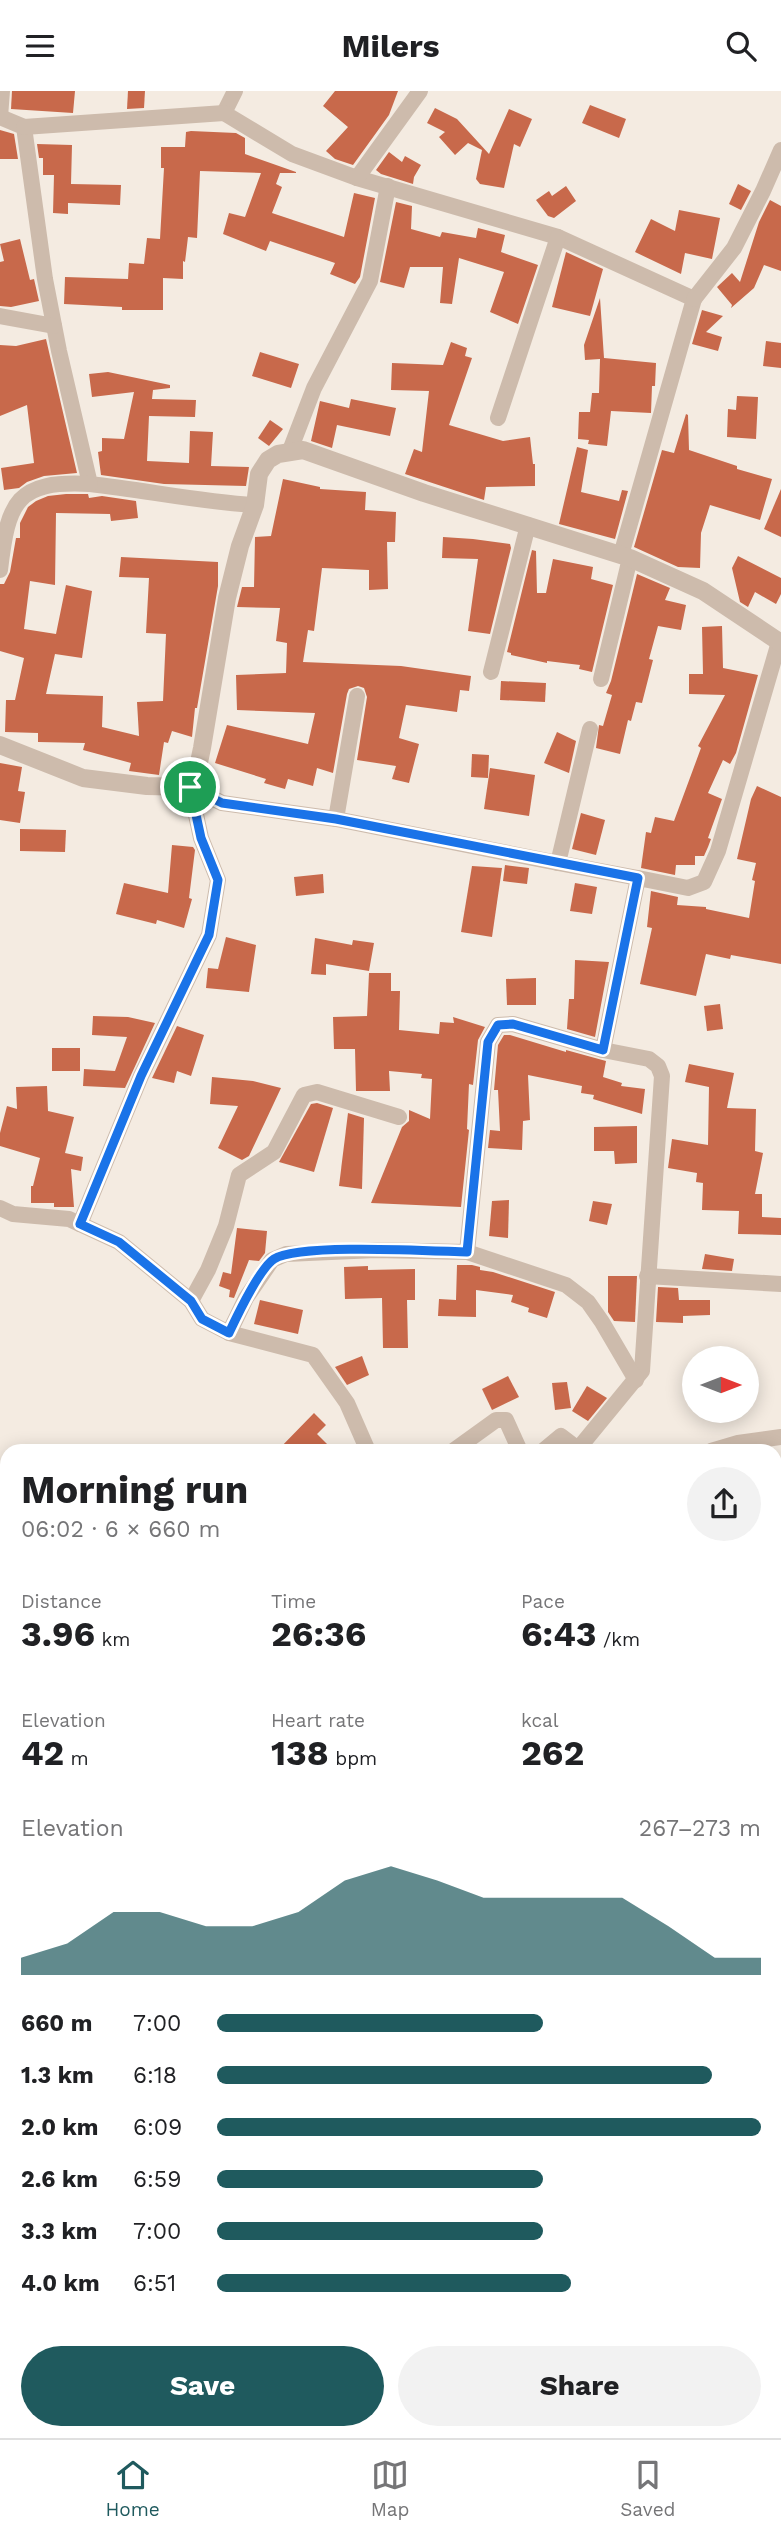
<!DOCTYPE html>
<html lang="en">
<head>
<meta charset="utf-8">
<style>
  :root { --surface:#fff; --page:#f2f2f2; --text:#202124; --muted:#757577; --line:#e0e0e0; --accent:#1f5a5e }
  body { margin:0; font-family:"Work Sans",sans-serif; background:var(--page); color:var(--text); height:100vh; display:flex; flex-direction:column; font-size:26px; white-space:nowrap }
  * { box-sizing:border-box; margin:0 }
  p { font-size:23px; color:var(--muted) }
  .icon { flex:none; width:38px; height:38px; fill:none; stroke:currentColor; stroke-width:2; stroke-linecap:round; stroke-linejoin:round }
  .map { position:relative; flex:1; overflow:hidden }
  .panel { position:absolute; left:0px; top:1353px; width:782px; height:996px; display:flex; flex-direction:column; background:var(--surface); border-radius:21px 21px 0 0; box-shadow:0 4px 18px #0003 }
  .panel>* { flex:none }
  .needle { width:46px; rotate:90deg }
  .controls { position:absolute; left:682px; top:1255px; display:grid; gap:14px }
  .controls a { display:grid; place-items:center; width:77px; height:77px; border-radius:50%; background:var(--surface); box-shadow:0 4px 18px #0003; font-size:35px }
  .pin { position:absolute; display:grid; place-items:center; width:60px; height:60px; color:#fff; margin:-30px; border:4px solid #fff; border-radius:50%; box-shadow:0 2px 7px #0007 }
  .round { display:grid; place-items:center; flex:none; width:74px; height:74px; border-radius:37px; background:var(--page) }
  .head { display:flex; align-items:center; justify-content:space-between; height:119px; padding:0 21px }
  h1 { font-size:38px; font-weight:700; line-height:52px }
  .figures { display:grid; grid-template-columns:repeat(3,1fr); gap:10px; height:119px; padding:7px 21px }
  .figures div { display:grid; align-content:center }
  .figures b { font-size:35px; font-weight:700 }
  .figures small { font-size:19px; font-weight:400 }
  .figures p { font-size:19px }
  .chart { height:196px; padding:14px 21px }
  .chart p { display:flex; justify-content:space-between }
  .chart svg { width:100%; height:126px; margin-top:7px; fill:var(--accent); opacity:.7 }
  .action { display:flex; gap:14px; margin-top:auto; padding:14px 21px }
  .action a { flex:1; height:80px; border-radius:42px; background:var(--accent); color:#fff; font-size:28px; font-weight:700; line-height:80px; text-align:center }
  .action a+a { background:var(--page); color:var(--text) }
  ul { padding:0 21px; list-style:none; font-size:23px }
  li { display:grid; grid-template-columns:112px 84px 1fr; align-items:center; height:52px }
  li i { height:18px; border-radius:9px; background:var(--accent) }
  header { display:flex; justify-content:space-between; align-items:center; height:91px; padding:0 21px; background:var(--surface); font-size:32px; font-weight:700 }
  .menu { display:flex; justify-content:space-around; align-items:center; height:98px; border-top:2px solid var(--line); background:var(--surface); font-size:19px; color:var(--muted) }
  .menu a { display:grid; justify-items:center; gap:4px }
  .menu .active { color:var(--accent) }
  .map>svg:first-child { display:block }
  .building { fill:#c8694b }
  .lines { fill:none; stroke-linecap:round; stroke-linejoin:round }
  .minor { stroke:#cdbbac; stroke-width:16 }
  .tertiary { stroke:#cdbbac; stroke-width:18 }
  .route-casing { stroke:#fff; stroke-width:14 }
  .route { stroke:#1a73e8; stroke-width:9 }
</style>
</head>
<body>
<header><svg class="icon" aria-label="menu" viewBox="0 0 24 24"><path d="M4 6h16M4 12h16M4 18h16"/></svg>Milers<svg class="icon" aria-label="search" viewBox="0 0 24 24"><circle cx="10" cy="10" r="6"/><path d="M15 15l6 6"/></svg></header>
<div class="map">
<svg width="781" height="2347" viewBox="0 0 781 2347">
  <rect width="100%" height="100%" fill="#f4ebe1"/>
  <!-- building -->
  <g class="building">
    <polygon points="12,0 75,0 73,22 11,18"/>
    <polygon points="128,0 145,0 144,17 127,18"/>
    <polygon points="335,0 398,0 389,24 353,74 335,68 326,60 348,36 323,15"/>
    <polygon points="590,14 626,28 619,47 582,32"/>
    <polygon points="435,17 457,28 489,63 509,18 532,28 520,56 514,53 504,97 480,93 476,88 482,59 468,52 455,64 439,46 445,41 427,32"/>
    <polygon points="0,39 14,43 18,68 0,68"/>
    <polygon points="191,40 236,42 245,47 245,63 296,81 296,82 280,82 276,93 282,96 272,122 344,146 354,102 375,107 360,186 355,193 330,183 335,172 270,150 266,160 223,143 229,122 245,126 261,82 200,80 197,147 188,146 185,171 183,170 183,188 163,187 163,219 122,219 122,216 64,213 65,186 128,188 129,172 144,173 147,147 160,148 164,77 161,77 161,56 185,56 186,41"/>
    <polygon points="37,53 72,54 71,93 121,94 120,114 68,112 68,123 53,122 54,84 43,84 43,67 39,67"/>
    <polygon points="389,61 402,71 405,65 421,74 414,86 413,93 381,83 376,79"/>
    <polygon points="738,93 751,100 741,119 729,113"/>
    <polygon points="566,95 576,110 554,127 548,125 536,109 549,100 552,105"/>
    <polygon points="770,109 781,115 781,180 764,174 754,197 731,217 732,214 717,196 732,182 740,191 759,131"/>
    <polygon points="396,111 412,115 411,138 440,146 442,141 476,147 478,137 505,144 501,161 538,174 518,233 490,221 504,181 459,167 452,213 440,212 443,176 410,176 404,197 380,191"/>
    <polygon points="679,119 720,127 712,168 685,162 681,183 635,161 651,128 675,140"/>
    <polygon points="20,148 30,189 34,188 39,210 11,216 0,215 0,171 4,170 0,153"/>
    <polygon points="566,161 603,178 590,225 552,216"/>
    <polygon points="600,207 604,267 656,272 655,295 652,295 651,322 611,320 607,355 588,353 589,349 578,348 579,321 590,321 592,302 599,302 600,268 585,269 584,254"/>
    <polygon points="702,219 723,225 706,241 722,246 718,260 692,253"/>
    <polygon points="46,248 77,382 44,385 27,391 19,397 4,399 1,377 34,372 27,314 0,325 0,254 16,255"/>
    <polygon points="766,250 781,252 781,277 763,275"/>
    <polygon points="451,251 467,257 465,265 472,267 449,334 503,350 530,346 533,373 535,373 535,395 486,396 484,409 405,383 414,358 422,361 429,300 391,299 392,272 443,274"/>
    <polygon points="260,261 299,273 291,297 252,285"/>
    <polygon points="108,281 170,294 170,297 153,299 152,308 196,309 195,326 149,325 147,370 189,372 190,340 213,341 211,375 249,376 246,395 164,393 101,384 98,361 102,360 102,347 124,348 134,301 92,306 89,283"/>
    <polygon points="737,305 758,306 756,348 727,346 728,318 736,319"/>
    <polygon points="351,308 396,317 390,345 337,334 332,357 311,350 320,310 349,317"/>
    <polygon points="686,323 688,324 689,359 737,375 737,378 772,388 760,429 710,414 701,442 700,477 678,476 634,456 662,359 674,362"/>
    <polygon points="270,329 283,338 269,355 258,347"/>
    <polygon points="577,356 588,359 581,401 619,410 622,399 628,400 615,448 559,433"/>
    <polygon points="283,388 320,396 320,398 366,401 365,419 396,421 395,451 387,451 388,498 369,499 369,479 322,477 314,540 308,539 303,571 401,575 471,585 469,600 460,599 457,621 406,614 399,647 419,653 409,692 392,688 396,675 357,669 367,606 364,597 358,595 349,598 347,603 333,682 317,677 313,695 288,688 285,698 264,692 266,688 215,672 227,634 308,653 315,622 237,619 236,584 286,582 287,552 276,550 280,517 237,516 242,496 254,496 255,446 271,445"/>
    <polygon points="781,398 781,446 764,438"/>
    <polygon points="66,403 88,403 89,407 102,405 136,410 138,427 111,430 110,423 56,422 55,494 30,490 24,538 56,543 66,494 92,500 82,567 55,563 46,603 103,605 102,636 139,645 137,611 163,610 166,543 146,542 149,487 119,486 121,466 218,471 218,495 197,617 195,617 192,646 172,640 168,652 164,651 159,684 129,680 131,672 83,659 85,652 38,651 38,642 5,641 6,609 15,609 24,567 0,560 0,493 4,493 10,481 16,447 20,447 20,432 28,416 36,410 48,405"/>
    <polygon points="443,446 473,448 510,453 511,457 490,543 468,540 478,468 442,467"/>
    <polygon points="532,459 536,460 537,502 546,502 553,468 593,476 591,488 613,494 592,581 579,578 580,574 547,570 547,572 511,564 511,562 507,561"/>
    <polygon points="738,465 781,487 781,503 776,513 755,501 748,516 740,511 732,477"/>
    <polygon points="637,483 670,497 665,509 686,514 681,539 658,535 649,568 653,569 642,612 636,611 631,630 628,629 620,663 596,657 599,634 603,635 612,604 606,602 611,590"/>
    <polygon points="722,535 723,577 758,584 736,662 730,673 723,669 708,702 722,708 708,747 711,748 708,756 704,765 695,765 695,774 676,774 675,784 641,777 646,741 651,742 655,726 674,730 701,657 698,655 725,604 689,603 689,583 703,583 702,536"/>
    <polygon points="501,590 546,592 545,611 500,609"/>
    <polygon points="557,641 576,650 569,682 544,672"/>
    <polygon points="472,663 489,664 488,687 471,686"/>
    <polygon points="0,672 22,676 18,700 25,701 20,732 0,729"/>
    <polygon points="490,677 535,684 529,725 484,718"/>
    <polygon points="757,695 781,706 781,873 731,864 730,868 706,863 696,905 640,893 652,837 647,836 651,800 678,806 677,814 706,816 706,818 749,827 755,790 752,789 756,772 737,768 751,708"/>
    <polygon points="581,722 605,729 596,764 572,758"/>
    <polygon points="20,738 66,739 65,761 20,760"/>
    <polygon points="172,754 193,756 195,759 189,807 192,808 184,837 157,829 156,833 116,823 124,792 168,802"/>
    <polygon points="505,774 529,777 527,793 503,790"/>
    <polygon points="472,775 502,777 492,846 461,841"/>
    <polygon points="323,783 324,802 296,805 294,786"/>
    <polygon points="575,792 597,796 592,823 570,820"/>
    <polygon points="226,846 256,854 249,901 206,897 208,877 218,878"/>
    <polygon points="315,847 352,854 353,849 374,852 369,880 326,873 326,884 311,883"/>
    <polygon points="575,869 609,871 595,946 567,938 569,908 574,908"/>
    <polygon points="369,882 391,882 391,900 400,900 399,939 439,943 440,931 454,932 453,926 485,936 478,949 473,994 469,993 467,1038 469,1039 461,1116 371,1112 402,1036 409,1030 409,1019 430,1028 432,988 421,987 422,983 389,980 390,1000 356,1000 355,958 334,958 333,926 367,925"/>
    <polygon points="536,887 536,914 507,914 506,888"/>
    <polygon points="720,913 723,938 707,940 704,915"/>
    <polygon points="93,925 128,926 155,932 125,997 83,995 84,978 115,980 127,946 92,944"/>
    <polygon points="177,935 204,944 191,985 177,980 174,992 152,987"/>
    <polygon points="504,944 510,944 566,961 566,959 606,970 603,986 622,992 621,995 645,998 642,1023 593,1008 594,1004 581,1002 582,995 528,984 530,1029 523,1030 522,1059 488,1057 490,1039 500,1040 498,999 494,999 498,954"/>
    <rect x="52" y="957" width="28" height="23"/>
    <polygon points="689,973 734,982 727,1017 756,1018 755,1060 763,1062 755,1103 762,1103 762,1126 781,1127 781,1144 738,1143 739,1120 702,1119 703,1092 696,1091 697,1082 668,1077 672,1048 708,1054 709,996 685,991"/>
    <polygon points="212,986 253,990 281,997 249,1065 242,1069 218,1057 238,1015 210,1013"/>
    <polygon points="47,995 48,1020 74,1026 65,1062 83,1066 81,1080 71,1078 74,1116 54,1116 54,1112 31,1112 31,1095 33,1095 40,1067 0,1055 0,1042 7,1015 17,1018 16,996"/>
    <polygon points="317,1012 333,1017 314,1081 279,1071 311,1013"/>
    <polygon points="348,1022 364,1027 362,1098 339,1095"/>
    <polygon points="637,1035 637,1072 615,1073 614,1060 594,1060 594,1036"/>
    <polygon points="509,1109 508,1147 489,1145 492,1110"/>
    <polygon points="593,1110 612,1113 607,1134 589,1130"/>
    <polygon points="237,1137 267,1140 265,1162 259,1170 249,1169 234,1207 229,1206 230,1199 219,1195 223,1181 231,1183"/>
    <polygon points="705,1163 734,1168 732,1180 702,1178"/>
    <polygon points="457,1174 472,1174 480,1176 480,1179 493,1181 555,1201 547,1227 528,1221 529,1217 511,1211 513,1204 476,1199 476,1226 438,1225 439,1208 456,1209"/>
    <polygon points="368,1175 368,1179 415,1178 415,1209 407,1209 408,1257 383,1257 382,1207 345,1208 344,1176"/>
    <polygon points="608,1185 637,1185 635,1231 614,1230 608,1221"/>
    <polygon points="658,1196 678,1197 679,1209 710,1209 710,1224 683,1225 683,1232 656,1231"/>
    <polygon points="260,1209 303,1219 298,1243 254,1233"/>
    <polygon points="362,1265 369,1284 347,1294 335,1276"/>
    <polygon points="508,1285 519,1306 492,1319 482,1298"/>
    <polygon points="567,1291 571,1317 555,1319 552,1292"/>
    <polygon points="587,1295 607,1307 588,1330 572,1320"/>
    <polygon points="314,1322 326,1334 317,1343 334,1360 277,1360"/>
  </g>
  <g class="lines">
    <!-- minor -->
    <g class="minor">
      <polyline points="235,0 224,22 292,63 357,87 558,146 694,208 621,464"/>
      <path d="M0 26 24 36 45 188 59 260 90 393C145 399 200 411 255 414"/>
      <polyline points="0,26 2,0"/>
      <polyline points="24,36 224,22"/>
      <polyline points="357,87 420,0"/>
      <polyline points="694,208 734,157 763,100 781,59"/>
      <polyline points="0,225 54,235"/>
      <polyline points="498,327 558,146"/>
      <polyline points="289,362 314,297 370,190 388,95"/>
      <path d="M0 479C8 411 16 389 90 393"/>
      <polyline points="491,581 528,434"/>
      <polyline points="601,588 630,467"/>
      <polyline points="590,638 558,772 638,787"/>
      <polyline points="190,696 222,712 336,728 558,772"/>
      <polyline points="336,728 357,605"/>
      <polyline points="603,959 638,787 688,797 704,791 718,760 779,551"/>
      <polyline points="0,1117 13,1123 69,1128 119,1151 191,1210 202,1228 229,1242 313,1264 347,1312 368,1360"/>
      <polyline points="80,1133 141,985 209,844 218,789 201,747 190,696"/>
      <polyline points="467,1161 488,951 498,934 513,933 603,959 649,968 658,975 662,985 642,1280 578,1358 581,1360"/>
      <polyline points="647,1185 781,1193"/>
      <polyline points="191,1210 208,1179 226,1135 239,1084 274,1061 304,1004 317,1001 399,1026"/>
      <polyline points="229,1242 246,1207 272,1169 286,1163 376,1159 467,1161 566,1194 588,1211 602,1231 636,1289"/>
      <polyline points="453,1360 496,1329 506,1329 520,1360"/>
      <polyline points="543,1360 561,1345 578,1358"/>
      <polyline points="711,1360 738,1352 781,1346"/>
      <polyline points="0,1414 7,1418"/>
      <polyline points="775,1746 781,1749"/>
      <polyline points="0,1784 7,1775"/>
      <polyline points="0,1819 7,1826"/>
      <polyline points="0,1868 7,1866"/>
      <polyline points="775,2056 781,2055"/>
      <polyline points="0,2118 7,2116"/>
      <polyline points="0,2256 7,2257"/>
      <polyline points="275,2342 278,2347"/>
      <polyline points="96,2347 131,2342"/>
      <polyline points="329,2347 334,2342"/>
    </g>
    <!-- tertiary -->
    <g class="tertiary">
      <polyline points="0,654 83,687 147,695 190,696 197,681 202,657 227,507 240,455 255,414 259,383 268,369 278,363 303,359 424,402 630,467 703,500 781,552"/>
      <polyline points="775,2169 781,2163"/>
      <polyline points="655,2347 659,2342"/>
    </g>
  </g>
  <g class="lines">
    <!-- route casing -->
    <g class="route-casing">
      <path id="route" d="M190 696 222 712 336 728 638 787 603 959 513 933 498 934 488 951 467 1161C432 1160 298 1152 274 1168 259 1178 237 1225 229 1242L202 1228 191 1210 119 1151 80 1133 141 985 209 844 218 789 201 747Z"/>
    </g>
    <!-- route -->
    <use href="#route" class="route"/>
  </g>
</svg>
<div class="controls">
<a><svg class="needle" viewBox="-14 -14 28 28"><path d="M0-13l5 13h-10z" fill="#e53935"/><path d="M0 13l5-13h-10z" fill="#757577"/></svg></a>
</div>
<div class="pin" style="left:190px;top:696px;background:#1e9e55"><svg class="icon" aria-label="arrive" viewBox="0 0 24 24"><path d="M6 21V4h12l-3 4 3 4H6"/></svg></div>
<section class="panel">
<div class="head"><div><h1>Morning run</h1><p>06:02 · 6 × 660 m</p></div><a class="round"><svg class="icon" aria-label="share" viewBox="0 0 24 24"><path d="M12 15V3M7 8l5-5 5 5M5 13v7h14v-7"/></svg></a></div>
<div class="figures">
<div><p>Distance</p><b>3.96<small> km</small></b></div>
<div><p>Time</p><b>26:36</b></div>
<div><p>Pace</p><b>6:43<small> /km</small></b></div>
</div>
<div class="figures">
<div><p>Elevation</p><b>42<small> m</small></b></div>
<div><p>Heart rate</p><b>138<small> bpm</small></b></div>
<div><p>kcal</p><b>262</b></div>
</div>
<div class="chart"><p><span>Elevation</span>267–273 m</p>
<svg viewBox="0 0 160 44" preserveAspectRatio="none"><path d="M0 44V38L10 33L20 22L30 22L40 27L50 27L60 22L70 11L80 6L90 11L100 17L110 17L120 17L130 17L140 27L150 38L160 38V44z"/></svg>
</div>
<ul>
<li><b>660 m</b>7:00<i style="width:60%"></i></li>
<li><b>1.3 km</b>6:18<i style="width:91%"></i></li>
<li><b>2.0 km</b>6:09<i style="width:100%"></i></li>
<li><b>2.6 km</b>6:59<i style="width:60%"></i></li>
<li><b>3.3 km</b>7:00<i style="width:60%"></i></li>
<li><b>4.0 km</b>6:51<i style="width:65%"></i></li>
</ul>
<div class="action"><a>Save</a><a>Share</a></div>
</section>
</div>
<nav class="menu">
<a class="active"><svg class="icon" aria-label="home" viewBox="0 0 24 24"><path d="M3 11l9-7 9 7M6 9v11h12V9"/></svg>Home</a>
<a><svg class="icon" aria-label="map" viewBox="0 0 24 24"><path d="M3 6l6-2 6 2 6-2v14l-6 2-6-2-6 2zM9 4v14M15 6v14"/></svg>Map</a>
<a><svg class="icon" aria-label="saved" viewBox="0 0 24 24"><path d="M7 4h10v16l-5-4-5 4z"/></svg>Saved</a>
</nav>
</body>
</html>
